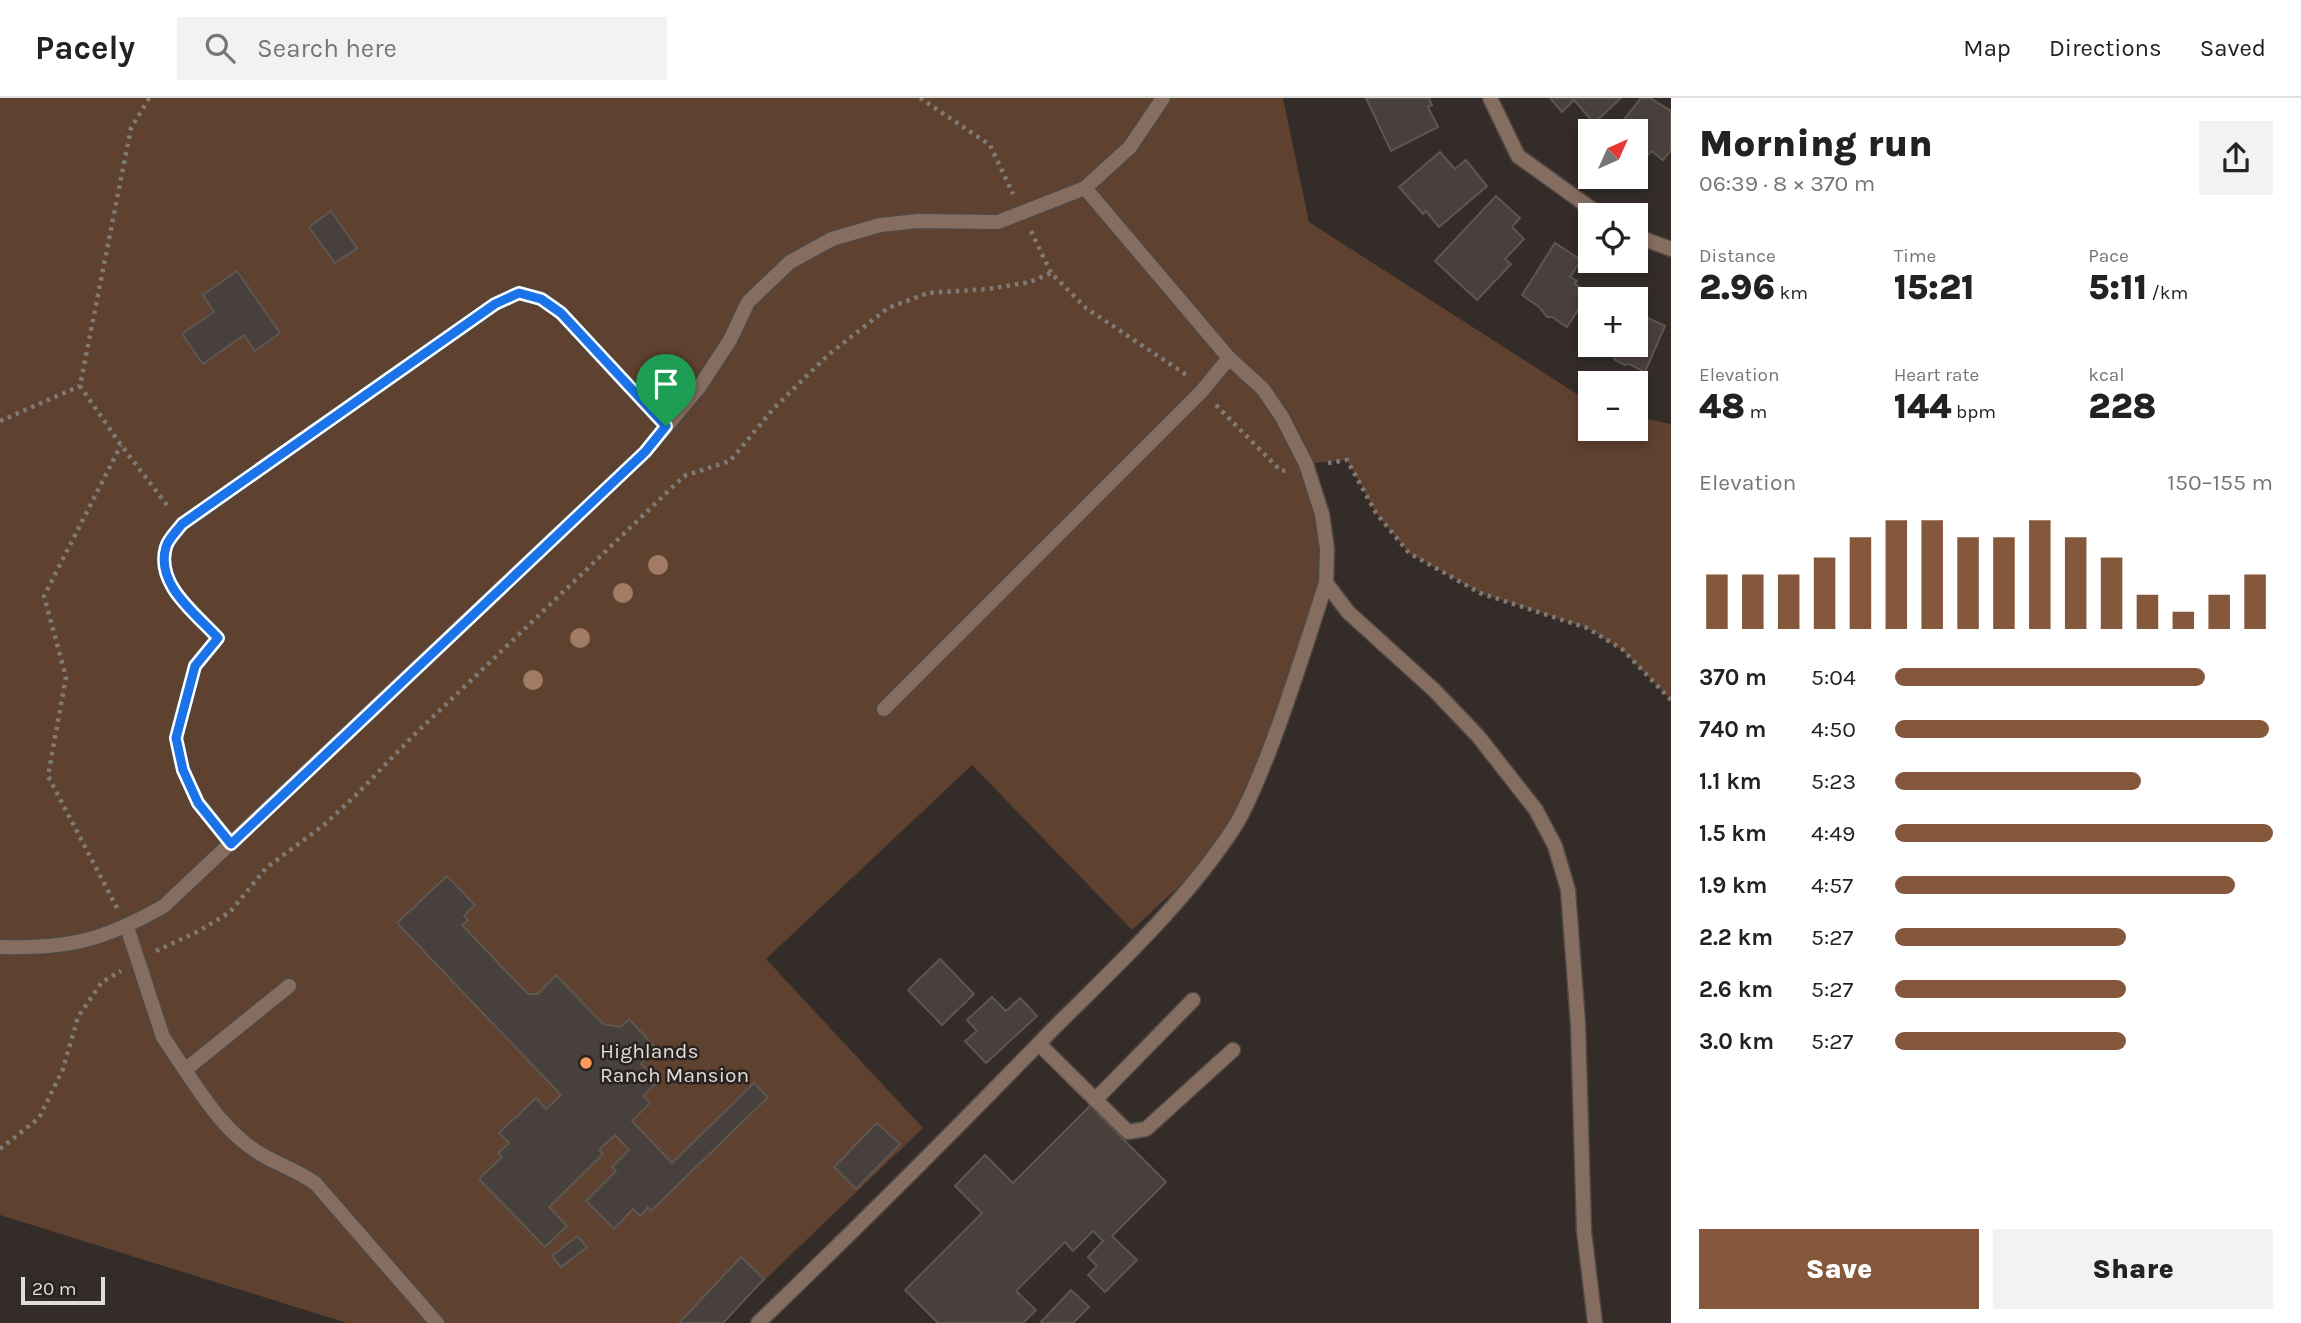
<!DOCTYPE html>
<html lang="en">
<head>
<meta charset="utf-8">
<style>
  :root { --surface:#fff; --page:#f2f2f2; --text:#222; --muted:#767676; --line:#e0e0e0; --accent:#85583b }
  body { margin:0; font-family:Karla,sans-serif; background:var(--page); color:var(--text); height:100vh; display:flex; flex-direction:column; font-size:26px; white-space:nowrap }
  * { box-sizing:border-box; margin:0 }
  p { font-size:23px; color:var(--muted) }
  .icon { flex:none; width:38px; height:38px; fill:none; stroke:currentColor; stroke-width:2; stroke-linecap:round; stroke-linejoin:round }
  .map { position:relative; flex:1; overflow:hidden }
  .sheet { display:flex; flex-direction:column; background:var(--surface); width:630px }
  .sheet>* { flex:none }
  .needle { width:46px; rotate:45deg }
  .tools { position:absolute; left:1578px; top:21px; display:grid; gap:14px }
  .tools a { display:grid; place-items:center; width:70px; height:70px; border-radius:0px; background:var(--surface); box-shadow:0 4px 10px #0003; font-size:35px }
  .scale { position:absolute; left:21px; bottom:18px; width:84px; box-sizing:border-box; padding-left:7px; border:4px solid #e0dcd9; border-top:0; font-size:19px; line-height:24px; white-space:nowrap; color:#e0dcd9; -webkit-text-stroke:5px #29221e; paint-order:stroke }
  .pin { position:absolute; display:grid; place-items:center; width:60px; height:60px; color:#fff; margin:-72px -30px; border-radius:50% 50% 50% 0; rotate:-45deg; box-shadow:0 0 7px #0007 }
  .pin .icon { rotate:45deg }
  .round { display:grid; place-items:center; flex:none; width:74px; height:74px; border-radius:0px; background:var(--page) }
  .summary { display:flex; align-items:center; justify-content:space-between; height:119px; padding:0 28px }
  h1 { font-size:38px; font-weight:800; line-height:52px }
  .stats { display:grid; grid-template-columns:repeat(3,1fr); gap:10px; height:119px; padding:7px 28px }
  .stats div { display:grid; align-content:center }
  .stats b { font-size:35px; font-weight:800 }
  .stats small { font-size:19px; font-weight:400 }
  .stats p { font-size:19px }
  .chart { height:196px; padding:14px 28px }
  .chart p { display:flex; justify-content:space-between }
  .chart svg { width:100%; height:126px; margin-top:7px; stroke:var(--accent); stroke-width:6 }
  .action { display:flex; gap:14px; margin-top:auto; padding:14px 28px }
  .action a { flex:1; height:80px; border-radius:0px; background:var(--accent); color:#fff; font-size:28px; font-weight:800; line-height:80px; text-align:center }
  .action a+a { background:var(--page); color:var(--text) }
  ul { padding:0 28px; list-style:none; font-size:23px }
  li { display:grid; grid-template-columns:112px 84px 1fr; align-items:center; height:52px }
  li i { height:18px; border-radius:9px; background:var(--accent) }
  header { display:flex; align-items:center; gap:42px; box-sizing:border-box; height:98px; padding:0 35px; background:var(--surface); border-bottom:2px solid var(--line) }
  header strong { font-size:33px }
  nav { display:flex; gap:38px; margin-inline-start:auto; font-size:24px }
  .search { width:490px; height:63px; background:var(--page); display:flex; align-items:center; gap:18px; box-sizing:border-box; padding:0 24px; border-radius:0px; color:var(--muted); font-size:26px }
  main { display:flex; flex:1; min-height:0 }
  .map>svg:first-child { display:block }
  .green { fill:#5f412f }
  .building { fill:#48403c; stroke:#5d5651; stroke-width:2 }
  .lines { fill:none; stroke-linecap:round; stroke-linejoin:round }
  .service-casing { stroke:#4f4844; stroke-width:17 }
  .minor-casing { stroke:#4f4844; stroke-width:17 }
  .path { stroke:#7f7a76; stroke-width:4.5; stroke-dasharray:3.5 5; stroke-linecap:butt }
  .service { stroke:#856e60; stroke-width:14 }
  .minor { stroke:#856e60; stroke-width:14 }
  .tree { fill:#a17b64 }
  .route-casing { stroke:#fff; stroke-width:14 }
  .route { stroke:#1a73e8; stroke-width:9 }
  .poi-dot { fill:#ff9b5a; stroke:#29221e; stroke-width:2.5 }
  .labels { text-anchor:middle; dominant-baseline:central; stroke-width:5; stroke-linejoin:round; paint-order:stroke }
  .poi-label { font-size:21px; fill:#e0dcd9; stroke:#29221e; text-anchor:start }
</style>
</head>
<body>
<header>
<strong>Pacely</strong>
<div class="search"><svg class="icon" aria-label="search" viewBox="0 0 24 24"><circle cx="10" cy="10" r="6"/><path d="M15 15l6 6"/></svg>Search here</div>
<nav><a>Map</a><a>Directions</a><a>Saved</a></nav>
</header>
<main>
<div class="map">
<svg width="1671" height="1225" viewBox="0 0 1671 1225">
  <rect width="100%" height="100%" fill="#332c28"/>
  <!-- green -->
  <polygon class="green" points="0,0 1283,0 1309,124 1591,305 1591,331 1636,331 1636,319 1671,326 1671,602 1622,552 1587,530 1480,495 1409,455 1376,415 1347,362 1306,366 1322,416 1326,485 1239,708 1206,763 1132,832 972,667 766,861 923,1030 720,1225 347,1225 0,1117"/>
  <!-- building -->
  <g class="building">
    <polygon points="1366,0 1429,0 1432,7 1428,9 1438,29 1391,53"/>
    <polygon points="1550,0 1621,0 1594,25 1574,2 1562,14"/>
    <polygon points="1641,0 1650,0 1671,13 1671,52 1663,62 1651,53 1649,56 1643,51 1636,60 1636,33 1615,33"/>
    <polygon points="1440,54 1455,71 1466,62 1487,88 1439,129 1426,113 1423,116 1399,89"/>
    <polygon points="1496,98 1520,120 1512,129 1524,141 1505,161 1511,166 1477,202 1435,163"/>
    <polygon points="331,113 357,150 335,165 309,129"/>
    <polygon points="1555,145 1581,162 1570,179 1577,183 1575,186 1589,195 1567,229 1552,219 1547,219 1539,209 1522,197"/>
    <polygon points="237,173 280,235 255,253 244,237 203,266 182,236 214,214 203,197"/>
    <polygon points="1614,190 1647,205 1639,223 1643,225 1646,219 1665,228 1645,274 1629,266 1625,267 1615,262 1612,255 1593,247 1636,247 1636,201 1609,201"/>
    <polygon points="447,778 475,807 464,818 468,822 462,827 528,896 538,896 556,877 603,926 621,929 629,921 655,949 642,961 644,963 641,966 658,983 643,998 650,1005 632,1023 672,1065 754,985 768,999 651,1113 648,1109 640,1118 633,1111 614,1131 586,1103 616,1073 612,1069 629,1052 615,1037 599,1052 603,1056 549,1109 567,1128 545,1149 479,1081 502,1059 498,1055 509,1045 499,1035 536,1000 546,1011 561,997 397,825"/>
    <polygon points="940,861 974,896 942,927 908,892"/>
    <polygon points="992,899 1006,913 1020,900 1037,918 986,965 965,943 977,933 967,922"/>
    <polygon points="1090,1008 1166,1084 1112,1138 1137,1162 1105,1194 1088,1177 1097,1168 1088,1159 1103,1143 1093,1133 1073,1153 1065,1144 1016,1193 1036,1212 1023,1225 938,1225 905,1192 982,1115 955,1088 985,1057 1013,1085"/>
    <polygon points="877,1025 900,1046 856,1091 834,1069"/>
    <polygon points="577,1138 587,1149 561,1169 552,1158"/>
    <polygon points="741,1159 764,1181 723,1225 679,1225"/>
    <polygon points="1071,1192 1089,1209 1073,1225 1042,1225 1041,1224"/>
  </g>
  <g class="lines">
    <!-- service casing -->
    <g class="service-casing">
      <g id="service">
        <polyline points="1163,0 1130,49 1085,90 1229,260 1263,291 1282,319 1306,366 1322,416 1327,451 1326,485 1348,514 1434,592 1478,638 1536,712 1555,748 1568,792 1578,926 1584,1133 1595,1225"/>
        <polyline points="884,611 1202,293 1229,260"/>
        <path d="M231 746 198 704 183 672 176 640 195 568 218 540C195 515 155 486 166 449 168 441 177 433 182 426L495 206 519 195 542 201 561 215 666 328"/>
        <polyline points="127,829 163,939 185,972 289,888"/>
        <path d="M0 849C70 851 104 842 164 808L645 354 700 288 730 242 748 204 790 164 832 141 880 127 918 123 998 124 1085 90"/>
        <polyline points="1039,946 1128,1034 1146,1031 1233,952"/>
        <path d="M185 972C207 1005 230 1040 266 1059 283 1068 299 1074 315 1085L437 1225"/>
        <polyline points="1095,1002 1193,902"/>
        <path d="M758 1225C858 1129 955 1032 1051 933 1116 868 1185 805 1235 728 1248 707 1257 683 1266 661 1289 603 1307 543 1326 485"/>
      </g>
    </g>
    <!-- minor casing -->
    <g class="minor-casing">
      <g id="minor">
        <polyline points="1490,0 1518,58 1600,117"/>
        <polyline points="1636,138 1671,151"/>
      </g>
    </g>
    <!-- path -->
    <g class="path">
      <polyline points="149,0 131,30 80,288 121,347 170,411"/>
      <polyline points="920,0 990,47 1013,96"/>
      <polyline points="1031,133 1051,175 1086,210 1188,278"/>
      <polyline points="1216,307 1281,373 1288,372"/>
      <polyline points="0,323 80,288"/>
      <polyline points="1328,365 1347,362 1376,415 1409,455 1480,495 1587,530 1622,551 1671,602"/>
      <polyline points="117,810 48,678 66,579 44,498 121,347"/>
      <polyline points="156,853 199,833 230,814 266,770 324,727 355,698 413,638 684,378 730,363 774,310 828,257 888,210 928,195 989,191 1030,184 1051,175"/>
      <polyline points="0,1051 39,1020 63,971 78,919 102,884 121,873"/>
    </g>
    <!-- service -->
    <use href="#service" class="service"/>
    <!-- minor -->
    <use href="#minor" class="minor"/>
  </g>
  <!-- trees -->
  <g class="tree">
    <circle cx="658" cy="467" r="10"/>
    <circle cx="623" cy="495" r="10"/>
    <circle cx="580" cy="540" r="10"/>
    <circle cx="533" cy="582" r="10"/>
  </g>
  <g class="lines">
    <!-- route casing -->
    <g class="route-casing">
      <path id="route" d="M519 195 541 201 561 215 666 328 645 354 231 746 198 705 183 672 176 640 195 568 218 540C195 515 155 486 166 449 168 441 177 433 182 426L495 206Z"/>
    </g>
    <!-- route -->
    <use href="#route" class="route"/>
  </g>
  <!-- markers -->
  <circle class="poi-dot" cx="586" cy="965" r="7"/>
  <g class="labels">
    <!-- poi labels -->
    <g class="poi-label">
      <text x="600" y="953">Highlands<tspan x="600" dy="24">Ranch Mansion</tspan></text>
    </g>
  </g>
</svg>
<div class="tools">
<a><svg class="needle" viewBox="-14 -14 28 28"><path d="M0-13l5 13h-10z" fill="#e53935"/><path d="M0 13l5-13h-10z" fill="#767676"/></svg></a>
<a><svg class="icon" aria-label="locate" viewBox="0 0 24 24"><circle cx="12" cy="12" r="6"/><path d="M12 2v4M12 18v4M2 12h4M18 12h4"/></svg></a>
<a>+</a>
<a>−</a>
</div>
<div class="scale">20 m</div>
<div class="pin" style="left:666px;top:328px;background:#1e9e55"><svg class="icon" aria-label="arrive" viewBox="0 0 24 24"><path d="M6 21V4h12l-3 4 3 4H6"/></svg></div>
</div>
<section class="sheet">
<div class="summary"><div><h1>Morning run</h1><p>06:39 · 8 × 370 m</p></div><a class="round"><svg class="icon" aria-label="share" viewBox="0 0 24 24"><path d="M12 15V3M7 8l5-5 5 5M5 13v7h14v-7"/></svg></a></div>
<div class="stats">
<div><p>Distance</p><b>2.96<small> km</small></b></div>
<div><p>Time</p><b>15:21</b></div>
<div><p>Pace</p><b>5:11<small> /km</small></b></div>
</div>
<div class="stats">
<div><p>Elevation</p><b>48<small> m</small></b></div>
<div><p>Heart rate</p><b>144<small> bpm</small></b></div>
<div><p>kcal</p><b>228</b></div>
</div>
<div class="chart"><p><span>Elevation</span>150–155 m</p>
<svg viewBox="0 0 160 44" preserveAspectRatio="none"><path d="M5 44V25M15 44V25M25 44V25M35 44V19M45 44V12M55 44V6M65 44V6M75 44V12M85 44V12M95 44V6M105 44V12M115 44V19M125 44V32M135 44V38M145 44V32M155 44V25"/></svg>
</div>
<ul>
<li><b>370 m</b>5:04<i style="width:82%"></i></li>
<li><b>740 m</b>4:50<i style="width:99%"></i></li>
<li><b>1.1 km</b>5:23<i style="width:65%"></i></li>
<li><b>1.5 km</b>4:49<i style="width:100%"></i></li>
<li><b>1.9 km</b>4:57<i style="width:90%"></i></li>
<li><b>2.2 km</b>5:27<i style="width:61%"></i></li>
<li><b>2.6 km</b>5:27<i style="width:61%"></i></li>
<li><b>3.0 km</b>5:27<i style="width:61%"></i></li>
</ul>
<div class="action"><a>Save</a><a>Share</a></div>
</section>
</main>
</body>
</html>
